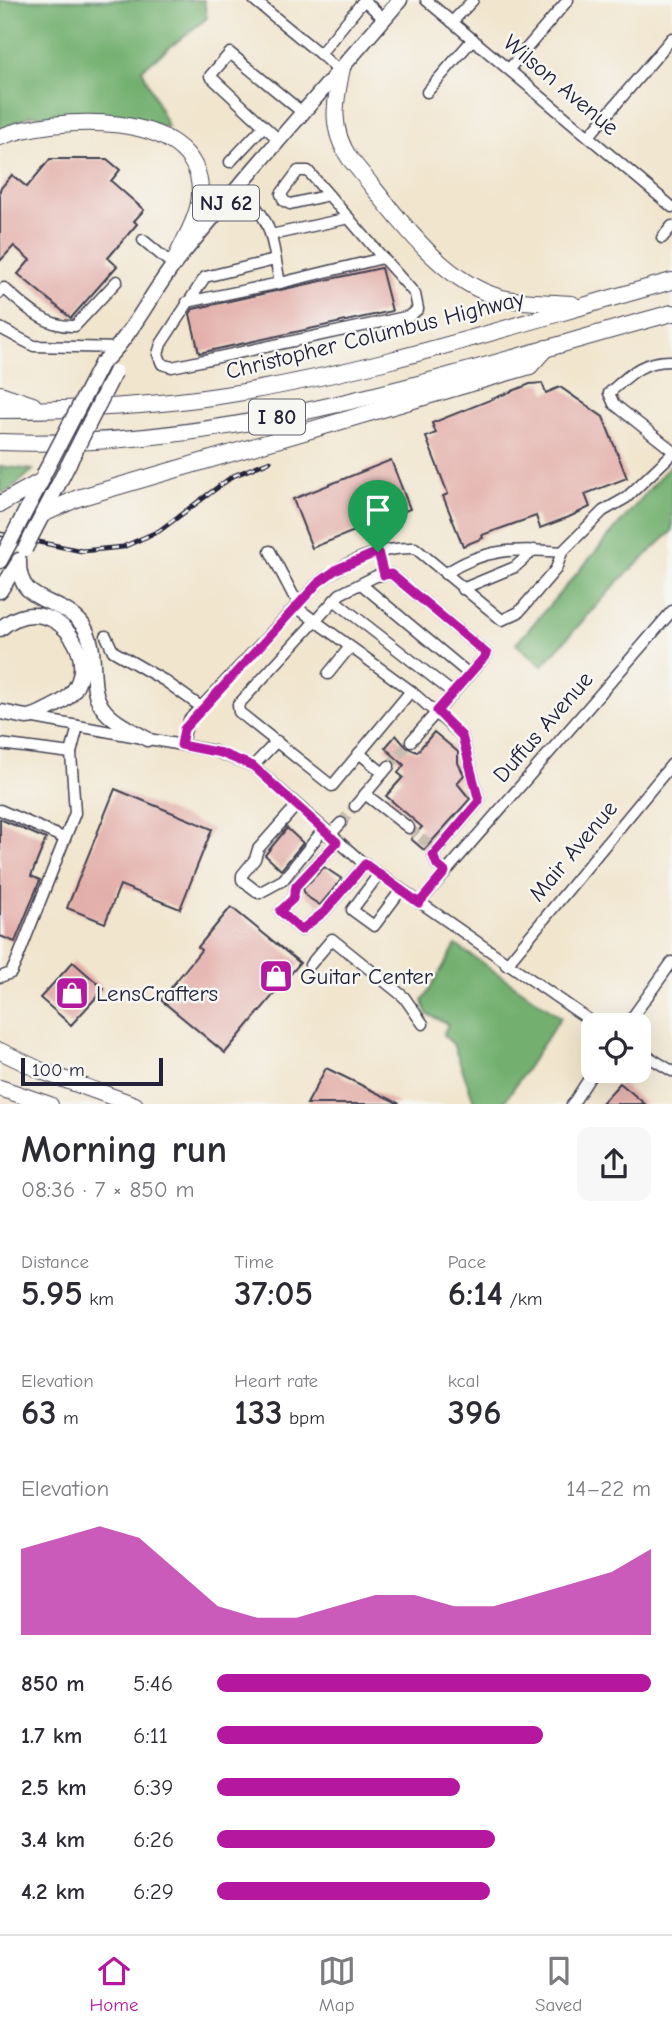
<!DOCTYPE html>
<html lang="en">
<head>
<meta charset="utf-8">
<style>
  :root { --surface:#fff; --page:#f7f7f7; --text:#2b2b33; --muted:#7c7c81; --line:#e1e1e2; --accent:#b5179e }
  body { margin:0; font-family:"Comic Neue",sans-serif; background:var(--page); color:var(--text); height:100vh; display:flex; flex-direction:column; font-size:26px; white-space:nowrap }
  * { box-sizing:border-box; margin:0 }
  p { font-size:23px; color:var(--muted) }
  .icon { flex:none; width:38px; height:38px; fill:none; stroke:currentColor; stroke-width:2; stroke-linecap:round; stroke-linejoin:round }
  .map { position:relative; height:1104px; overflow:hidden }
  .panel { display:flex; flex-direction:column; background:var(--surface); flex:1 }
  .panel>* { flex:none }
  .fabs { position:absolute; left:581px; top:1013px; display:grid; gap:14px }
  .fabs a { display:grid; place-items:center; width:70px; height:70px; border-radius:14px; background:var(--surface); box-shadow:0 7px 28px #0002; font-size:35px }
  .scale { position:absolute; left:21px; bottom:18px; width:142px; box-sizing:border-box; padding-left:7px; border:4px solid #22223b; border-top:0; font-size:19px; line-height:24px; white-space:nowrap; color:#22223b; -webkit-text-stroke:5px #f6f6f2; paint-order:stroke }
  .pin { position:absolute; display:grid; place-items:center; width:60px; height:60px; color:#fff; margin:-72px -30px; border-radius:50% 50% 50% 0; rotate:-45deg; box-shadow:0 0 7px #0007 }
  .pin .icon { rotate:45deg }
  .round { display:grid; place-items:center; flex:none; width:74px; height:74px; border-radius:14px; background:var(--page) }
  .headline { display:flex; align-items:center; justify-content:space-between; height:119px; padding:0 21px }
  h1 { font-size:38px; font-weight:700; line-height:52px }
  .stats { display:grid; grid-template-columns:repeat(3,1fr); gap:10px; height:119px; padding:7px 21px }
  .stats div { display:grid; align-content:center }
  .stats b { font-size:35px; font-weight:700 }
  .stats small { font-size:19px; font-weight:400 }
  .stats p { font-size:19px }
  .chart { height:196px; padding:14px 21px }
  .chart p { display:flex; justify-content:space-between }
  .chart svg { width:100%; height:126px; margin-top:7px; fill:var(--accent); opacity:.7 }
  ul { padding:0 21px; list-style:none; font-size:23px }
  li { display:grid; grid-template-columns:112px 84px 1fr; align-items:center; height:52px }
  li i { height:18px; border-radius:9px; background:var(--accent) }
  .tabs { display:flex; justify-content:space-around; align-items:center; height:98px; border-top:2px solid var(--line); background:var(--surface); font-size:19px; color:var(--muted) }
  .tabs a { display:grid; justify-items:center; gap:4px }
  .tabs .selected { color:var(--accent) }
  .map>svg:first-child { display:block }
  .forest { fill:#73b070; stroke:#4a6956; stroke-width:2 }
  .building { fill:#e3aea9 }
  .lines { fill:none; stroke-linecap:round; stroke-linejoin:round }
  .minor-tunnel { stroke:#c8beb0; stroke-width:10; stroke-dasharray:10 5; stroke-linecap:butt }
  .minor-casing { stroke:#413f51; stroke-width:13 }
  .major-casing { stroke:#413f51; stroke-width:17 }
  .highway-casing { stroke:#413f51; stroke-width:18 }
  .minor { stroke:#fff; stroke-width:10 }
  .major { stroke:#fff; stroke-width:14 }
  .highway { stroke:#fff; stroke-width:16 }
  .rail-casing { stroke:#22223b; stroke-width:5 }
  .rail { stroke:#f6f6f2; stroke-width:2.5; stroke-dasharray:8; stroke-linecap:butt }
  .major-bridge-casing { stroke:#413f51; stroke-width:17; stroke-linecap:butt }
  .major-bridge { stroke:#fff; stroke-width:14 }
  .route-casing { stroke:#fff; stroke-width:14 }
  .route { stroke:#b5179e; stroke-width:9 }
  .labels { text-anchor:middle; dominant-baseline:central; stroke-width:5; stroke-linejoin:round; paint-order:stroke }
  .shield { fill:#f6f6f2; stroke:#626272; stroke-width:2 }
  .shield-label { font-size:21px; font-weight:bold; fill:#22223b }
  .street-label { font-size:23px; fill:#22223b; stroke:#f6f6f2 }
  .poi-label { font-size:23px; fill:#22223b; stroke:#f6f6f2; text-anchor:start }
</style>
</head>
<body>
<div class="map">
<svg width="672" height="1105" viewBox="0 0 672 1105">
  <rect width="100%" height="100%" fill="#f6f6f2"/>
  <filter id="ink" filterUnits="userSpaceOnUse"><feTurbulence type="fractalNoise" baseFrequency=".0143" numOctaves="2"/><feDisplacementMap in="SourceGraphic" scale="14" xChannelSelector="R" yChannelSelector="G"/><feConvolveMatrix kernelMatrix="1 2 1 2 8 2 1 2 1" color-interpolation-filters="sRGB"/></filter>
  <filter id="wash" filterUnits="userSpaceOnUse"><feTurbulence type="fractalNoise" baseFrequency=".00686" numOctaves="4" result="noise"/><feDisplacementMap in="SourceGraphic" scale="28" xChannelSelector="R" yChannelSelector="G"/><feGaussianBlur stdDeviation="1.57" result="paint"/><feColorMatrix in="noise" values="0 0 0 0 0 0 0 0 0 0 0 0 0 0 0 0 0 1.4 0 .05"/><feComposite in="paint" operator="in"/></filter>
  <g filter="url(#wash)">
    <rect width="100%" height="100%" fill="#f1e5cd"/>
    <!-- forest -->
    <g class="forest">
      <polygon points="0,0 204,0 207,18 142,69 168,127 31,115 0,131"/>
      <polygon points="672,463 672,531 617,583 542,666 516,644"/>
      <polygon points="0,466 33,470 10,490 0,493"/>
      <polygon points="456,945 561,1017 503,1104 475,1104 453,1044 443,1035 448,1024 427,1014 423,1001"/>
    </g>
    <g id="blocks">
      <!-- building -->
      <g class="building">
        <polygon points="50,159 107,159 120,170 111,181 144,210 134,221 137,224 108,258 117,266 71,318 18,274 30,260 14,246 0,261 0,189 12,175 27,187"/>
        <polygon points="381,268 392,311 199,353 190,314 193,309"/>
        <polygon points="542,383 546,393 560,387 603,417 627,478 585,494 590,507 569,517 540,528 536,516 482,535 483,538 463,546 443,496 448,494 426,437 436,433 432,423 530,384"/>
        <polygon points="391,460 410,509 312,548 293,499"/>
        <polygon points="434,732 458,752 458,763 464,775 457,783 470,799 424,850 411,839 422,827 386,796 403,777 398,773 404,765 385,748 396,735 406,747 417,752"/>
        <polygon points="115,789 212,829 180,909 120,885 105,923 67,908"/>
        <polygon points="0,819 46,839 31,876 40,880 15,942 0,936"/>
        <polygon points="287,828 303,843 281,870 265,855"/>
        <polygon points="324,867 342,879 320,905 306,896 303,889"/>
        <polygon points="231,907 300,963 225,1053 161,1000 201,950 198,947"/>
        <polygon points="73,962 104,989 71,1025 40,998"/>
        <polygon points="326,1068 400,1104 307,1104"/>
        <polygon points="620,1083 645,1104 601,1104"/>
      </g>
    </g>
  </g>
  <g filter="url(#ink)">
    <use href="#blocks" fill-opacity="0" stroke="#413f51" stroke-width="2"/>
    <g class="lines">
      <!-- minor-tunnel -->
      <g class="minor-tunnel">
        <polyline points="389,766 411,741"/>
        <polyline points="341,823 355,806"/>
        <polyline points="409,828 429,844"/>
      </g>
      <!-- minor casing -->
      <g class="minor-casing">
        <g id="minor">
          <polyline points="254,0 320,54 364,0 384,19"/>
          <polyline points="426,0 672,207"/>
          <polyline points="452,22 473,0"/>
          <polyline points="320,54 339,71"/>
          <polyline points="509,69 568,0"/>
          <polyline points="427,92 473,39"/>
          <polyline points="589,136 672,38"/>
          <polyline points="279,140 210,76 230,53 303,113"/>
          <polyline points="230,162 263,127"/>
          <path d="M238 189C275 220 271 239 280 283L383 258 415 294 418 309 410 316 172 367 162 364 158 354 161 344 205 277 275 260"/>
          <polyline points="329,195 290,204 284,201 281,194 298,171 308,171 383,258"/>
          <polyline points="271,235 349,218"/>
          <polyline points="662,238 672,226"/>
          <polyline points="143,240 173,265"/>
          <path d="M0 293 4 288C24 306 46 328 75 326L117 281"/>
          <polyline points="187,302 280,283"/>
          <polyline points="0,328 34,346 119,348"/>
          <path d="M672 361C643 360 630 374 609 393L614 404 672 450"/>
          <polyline points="270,551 293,595 300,602"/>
          <path d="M445 574C483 548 518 548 562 552"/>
          <polyline points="361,584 469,674"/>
          <polyline points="462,589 515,567 534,550"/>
          <polyline points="334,600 453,693"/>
          <polyline points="296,607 411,691"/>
          <polyline points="106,636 113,651 165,681 201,707"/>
          <polyline points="328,674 349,648"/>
          <polyline points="29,717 214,751 253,766 362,862 598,1026"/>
          <path d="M411 741C437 712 462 683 487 654L391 574 376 576 340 594 238 705 239 712 332 786 411 691 462 736 479 801 433 855 437 865 445 872"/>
          <polyline points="0,744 71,753 78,726"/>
          <path d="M181 745 189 720 318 583C345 561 380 547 415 548L502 620 519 612 556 569 562 552 603 511 626 498 672 454"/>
          <polyline points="359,753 383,773"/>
          <polyline points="253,766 277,741"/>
          <polyline points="365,794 409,828"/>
          <polyline points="297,805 258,849 255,859 242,875 242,880 259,893 283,880 323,830"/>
          <polyline points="355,806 389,766"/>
          <polyline points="0,810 64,838"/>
          <polyline points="329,836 341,823"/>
          <polyline points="337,842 296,885 293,899 280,911 301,930 324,912 365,864"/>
          <polyline points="379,874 352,910 374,926 401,890"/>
          <polyline points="419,903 672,611"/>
          <polyline points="310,965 332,939 404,997 423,1024"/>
          <polyline points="506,965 672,764"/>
          <polyline points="0,977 11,973 17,960 75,813 71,753"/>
          <polyline points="626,1026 672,962"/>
          <polyline points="639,1051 672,1071"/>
          <polyline points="572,1105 594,1071"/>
        </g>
      </g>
      <!-- major casing -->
      <g class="major-casing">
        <g id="major">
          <path d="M101 364C133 335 151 292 179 258 251 170 327 86 400 0"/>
          <polyline points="18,526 43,478"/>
          <polyline points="34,531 58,485"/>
          <path d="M19 560C17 606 59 596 82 624 101 649 86 684 102 707 112 722 132 730 147 739"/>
          <polyline points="0,561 9,544"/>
          <polyline points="0,591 18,563"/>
          <path d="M0 629C57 579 119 678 52 707 44 711 35 717 27 717 18 716 9 713 0 712"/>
        </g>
      </g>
      <!-- highway casing -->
      <g class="highway-casing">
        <g id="highway">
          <path d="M342 68C335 102 329 128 350 159 391 207 438 282 502 298 524 303 549 302 572 304"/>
          <path d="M0 137C52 116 199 107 200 191 201 215 182 243 173 265"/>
          <polyline points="0,394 33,405"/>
          <path d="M0 410C73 410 146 407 218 396 372 373 522 322 672 281"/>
          <path d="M0 442C231 451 453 373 672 313"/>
          <polyline points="0,504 40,482"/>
          <polyline points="43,514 78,498 530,366 546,348"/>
          <polyline points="0,1051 44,1072 135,1105"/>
          <polyline points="0,1088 50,1105"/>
        </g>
      </g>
      <!-- minor -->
      <use href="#minor" class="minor"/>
      <!-- major -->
      <use href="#major" class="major"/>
      <!-- highway -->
      <use href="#highway" class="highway"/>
      <!-- rail casing -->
      <g class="rail-casing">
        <polyline id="rail" points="0,534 82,551 123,547 159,531 233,476 270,461"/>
      </g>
      <!-- rail -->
      <use href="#rail" class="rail"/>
      <!-- major-bridge casing -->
      <g class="major-bridge-casing">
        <g id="major-bridge">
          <polyline points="43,476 101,364"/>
          <polyline points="58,485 115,372"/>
          <polyline points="9,544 18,526"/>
          <polyline points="25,549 34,531"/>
        </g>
      </g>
      <!-- major-bridge -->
      <use href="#major-bridge" class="major-bridge"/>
    </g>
  </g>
  <g class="lines" filter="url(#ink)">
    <!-- route casing -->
    <g class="route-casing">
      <polygon id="route" points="378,552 384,575 391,574 487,654 437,711 462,736 479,801 433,855 437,865 445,872 419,903 365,864 324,912 301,930 280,911 293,899 296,886 337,842 253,766 221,753 181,745 184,729 318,583 337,569"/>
    </g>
    <!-- route -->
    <use href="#route" class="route"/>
  </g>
  <!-- icons -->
  <defs>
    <g id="shop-square" transform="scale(1.75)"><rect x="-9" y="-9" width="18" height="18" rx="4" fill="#b5179e" stroke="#f6f6f2"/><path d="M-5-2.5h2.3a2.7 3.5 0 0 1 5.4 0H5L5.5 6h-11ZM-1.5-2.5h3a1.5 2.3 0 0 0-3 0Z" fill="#fff"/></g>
  </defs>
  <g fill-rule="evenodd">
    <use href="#shop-square" x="276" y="976"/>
    <use href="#shop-square" x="72" y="993"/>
  </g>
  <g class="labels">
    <!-- shield labels -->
    <g class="shield">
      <rect x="193" y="185.5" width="66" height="35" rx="5"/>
      <rect x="249" y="399.5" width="56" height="35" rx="5"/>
    </g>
    <g class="shield-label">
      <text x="226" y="203">NJ 62</text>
      <text x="277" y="417">I 80</text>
    </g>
    <!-- street labels -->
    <g class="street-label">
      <text transform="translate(561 85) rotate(40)">Wilson Avenue</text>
      <text transform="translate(375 335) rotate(-14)">Christopher Columbus Highway</text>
      <text transform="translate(543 727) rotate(-49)">Duffus Avenue</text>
      <text transform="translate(573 851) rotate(-50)">Mair Avenue</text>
    </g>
    <!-- poi labels -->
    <g class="poi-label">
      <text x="300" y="976">Guitar Center</text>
      <text x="96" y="993">LensCrafters</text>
    </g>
  </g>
</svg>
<div class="fabs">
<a><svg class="icon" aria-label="locate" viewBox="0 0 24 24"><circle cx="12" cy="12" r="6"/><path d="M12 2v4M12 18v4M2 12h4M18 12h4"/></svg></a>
</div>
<div class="scale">100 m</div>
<div class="pin" style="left:378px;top:552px;background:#1e9e55"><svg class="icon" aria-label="arrive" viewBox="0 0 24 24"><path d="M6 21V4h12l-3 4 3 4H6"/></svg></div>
</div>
<section class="panel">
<div class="headline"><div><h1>Morning run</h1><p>08:36 · 7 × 850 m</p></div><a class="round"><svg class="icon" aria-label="share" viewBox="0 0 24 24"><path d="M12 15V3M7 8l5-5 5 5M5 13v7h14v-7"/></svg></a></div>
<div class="stats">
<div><p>Distance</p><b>5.95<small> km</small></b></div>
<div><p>Time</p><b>37:05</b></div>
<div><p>Pace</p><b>6:14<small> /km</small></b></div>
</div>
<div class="stats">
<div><p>Elevation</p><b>63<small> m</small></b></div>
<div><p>Heart rate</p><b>133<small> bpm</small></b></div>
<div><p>kcal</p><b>396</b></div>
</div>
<div class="chart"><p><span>Elevation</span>14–22 m</p>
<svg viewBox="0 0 160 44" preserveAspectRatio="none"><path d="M0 44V14L10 10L20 6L30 10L40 22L50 34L60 38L70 38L80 34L90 30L100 30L110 34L120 34L130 30L140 26L150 22L160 14V44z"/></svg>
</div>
<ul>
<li><b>850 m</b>5:46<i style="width:100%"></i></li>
<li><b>1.7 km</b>6:11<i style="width:75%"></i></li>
<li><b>2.5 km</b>6:39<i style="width:56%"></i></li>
<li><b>3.4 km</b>6:26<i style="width:64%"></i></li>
<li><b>4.2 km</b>6:29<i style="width:63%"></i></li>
</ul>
</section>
<nav class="tabs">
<a class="selected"><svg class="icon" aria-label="home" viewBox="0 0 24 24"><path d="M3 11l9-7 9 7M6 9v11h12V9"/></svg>Home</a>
<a><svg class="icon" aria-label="map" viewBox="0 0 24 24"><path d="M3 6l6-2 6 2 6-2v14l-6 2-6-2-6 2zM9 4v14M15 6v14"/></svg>Map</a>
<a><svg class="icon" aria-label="saved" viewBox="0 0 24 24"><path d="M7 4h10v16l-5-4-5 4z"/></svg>Saved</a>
</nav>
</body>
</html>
